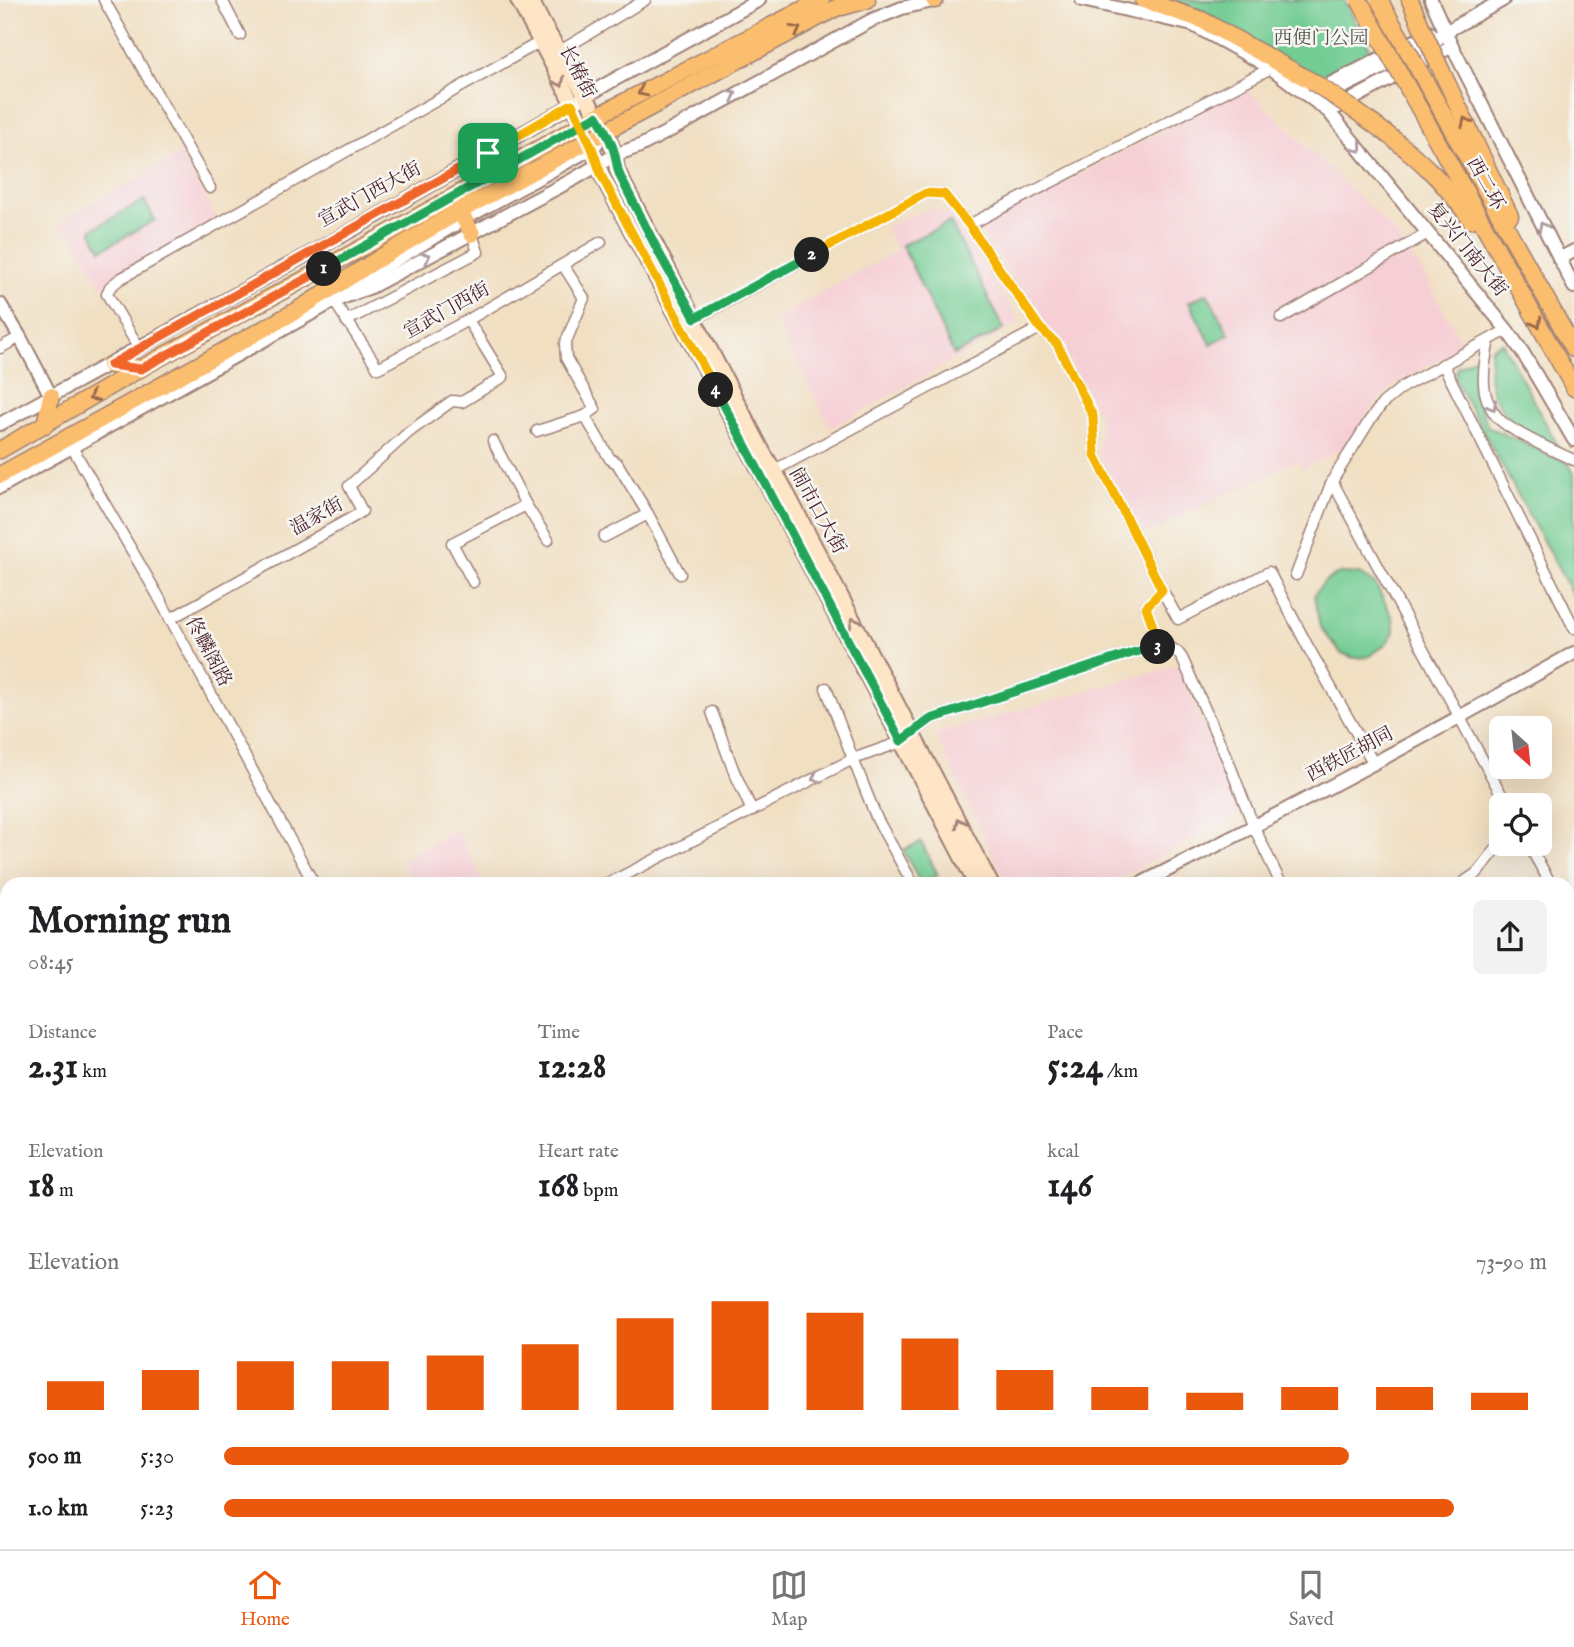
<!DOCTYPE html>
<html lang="en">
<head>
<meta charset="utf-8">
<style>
  :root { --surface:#fff; --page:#f2f2f2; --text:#202124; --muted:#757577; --line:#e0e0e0; --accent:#ea580c }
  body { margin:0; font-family:"IM FELL English","Noto Serif SC",serif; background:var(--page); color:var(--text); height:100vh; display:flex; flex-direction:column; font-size:26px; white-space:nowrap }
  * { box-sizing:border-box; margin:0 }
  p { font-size:23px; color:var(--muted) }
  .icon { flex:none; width:38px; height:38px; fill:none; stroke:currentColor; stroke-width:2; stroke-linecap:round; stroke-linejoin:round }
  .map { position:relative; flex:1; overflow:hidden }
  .panel { position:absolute; left:0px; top:877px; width:1575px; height:674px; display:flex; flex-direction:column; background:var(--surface); border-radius:21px 21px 0 0; box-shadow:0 7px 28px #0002 }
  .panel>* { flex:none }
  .needle { width:46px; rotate:153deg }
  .fabs { position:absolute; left:1489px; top:716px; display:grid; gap:14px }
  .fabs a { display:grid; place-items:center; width:63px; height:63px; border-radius:10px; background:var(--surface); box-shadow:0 7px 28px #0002; font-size:35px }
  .pin { position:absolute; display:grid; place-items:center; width:60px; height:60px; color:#fff; margin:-30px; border-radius:14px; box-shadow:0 4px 10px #0006 }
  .km { position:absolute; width:35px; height:35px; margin:-18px; border-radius:50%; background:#222; color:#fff; font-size:19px; line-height:35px; text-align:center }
  .round { display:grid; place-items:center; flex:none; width:74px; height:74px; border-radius:10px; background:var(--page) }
  .headline { display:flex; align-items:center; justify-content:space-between; height:119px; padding:0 28px }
  h1 { font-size:38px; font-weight:700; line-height:52px }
  .stats { display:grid; grid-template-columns:repeat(3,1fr); gap:10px; height:119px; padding:7px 28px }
  .stats div { display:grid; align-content:center }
  .stats b { font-size:35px; font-weight:700 }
  .stats small { font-size:19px; font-weight:400 }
  .stats p { font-size:19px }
  .chart { height:196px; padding:14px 28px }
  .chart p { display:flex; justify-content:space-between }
  .chart svg { width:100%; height:126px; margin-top:7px; stroke:var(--accent); stroke-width:6 }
  ul { padding:0 28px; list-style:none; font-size:23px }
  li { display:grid; grid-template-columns:112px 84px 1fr; align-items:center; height:52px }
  li i { height:18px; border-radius:9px; background:var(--accent) }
  .tabs { display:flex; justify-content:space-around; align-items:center; height:98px; border-top:2px solid var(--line); background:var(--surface); font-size:19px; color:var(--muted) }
  .tabs a { display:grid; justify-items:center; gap:4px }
  .tabs .selected { color:var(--accent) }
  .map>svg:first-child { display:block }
  .built { fill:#f6cfd5 }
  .green { fill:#72cc93; stroke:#5e765f; stroke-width:2 }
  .forest { fill:#5db07d; stroke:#546854; stroke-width:2 }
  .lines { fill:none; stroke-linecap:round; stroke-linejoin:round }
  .minor-casing { stroke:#9e7f76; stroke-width:13 }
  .tertiary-casing { stroke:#9e7f76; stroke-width:16 }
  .secondary-casing { stroke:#9e7f76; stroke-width:18 }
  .primary-casing { stroke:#9e7f76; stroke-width:19 }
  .trunk-casing { stroke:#9e7f76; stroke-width:19 }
  .minor { stroke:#fff; stroke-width:10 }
  .tertiary { stroke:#fff; stroke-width:12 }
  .secondary { stroke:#fde5c5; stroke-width:14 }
  .primary { stroke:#fbbd6e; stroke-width:16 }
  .trunk { stroke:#fbbd6e; stroke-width:16 }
  .trunk-bridge-casing { stroke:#9e7f76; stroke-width:19; stroke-linecap:butt }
  .trunk-bridge { stroke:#fbbd6e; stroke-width:16 }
  .oneway { stroke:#9a6649 }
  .oneway2 { stroke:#a48278 }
  .oneway3 { stroke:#ae9aa0 }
  .split-1-casing { stroke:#fff; stroke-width:14 }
  .split-2-casing { stroke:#fff; stroke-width:14 }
  .split-3-casing { stroke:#fff; stroke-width:14 }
  .split-4-casing { stroke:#fff; stroke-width:14 }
  .split-5-casing { stroke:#fff; stroke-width:14 }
  .split-1 { stroke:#f0652b; stroke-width:9 }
  .split-2 { stroke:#22a559; stroke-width:9 }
  .split-3 { stroke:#f5b400; stroke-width:9 }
  .split-4 { stroke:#22a559; stroke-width:9 }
  .split-5 { stroke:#f5b400; stroke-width:9 }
  .labels { text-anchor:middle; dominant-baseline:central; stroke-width:5; stroke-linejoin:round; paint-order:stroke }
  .park-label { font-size:19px; fill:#56534a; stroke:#f6f6f2 }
  .street-label { font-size:19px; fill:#4a1f2b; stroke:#f6f6f2 }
</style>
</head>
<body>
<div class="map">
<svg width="1574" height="1549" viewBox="0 0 1574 1549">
  <rect width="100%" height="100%" fill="#f6f6f2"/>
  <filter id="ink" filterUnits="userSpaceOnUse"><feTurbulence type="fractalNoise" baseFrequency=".0143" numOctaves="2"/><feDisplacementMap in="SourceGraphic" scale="14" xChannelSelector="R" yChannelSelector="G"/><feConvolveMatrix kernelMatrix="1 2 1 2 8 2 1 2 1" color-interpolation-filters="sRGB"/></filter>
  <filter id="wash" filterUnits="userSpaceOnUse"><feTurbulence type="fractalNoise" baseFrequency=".00686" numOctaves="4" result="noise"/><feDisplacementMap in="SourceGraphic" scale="28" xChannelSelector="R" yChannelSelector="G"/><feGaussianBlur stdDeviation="1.57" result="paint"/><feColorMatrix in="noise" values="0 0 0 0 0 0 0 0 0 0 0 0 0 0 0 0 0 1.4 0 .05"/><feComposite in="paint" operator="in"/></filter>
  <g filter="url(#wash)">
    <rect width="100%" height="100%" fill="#f1dfc2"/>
    <!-- built -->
    <g class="built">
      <polygon points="1245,87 1382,219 1395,234 1418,265 1464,346 1404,379 1383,395 1370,410 1346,447 1303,469 1298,460 1145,534 1119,496 1099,454 1100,416 1059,342 1037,315 979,228"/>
      <polygon points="180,154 219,222 102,287 71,232 65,235 58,223"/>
      <polygon points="931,208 952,217 963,231 1020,323 831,428 774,319 898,251 885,227"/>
      <polygon points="1179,665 1195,706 1243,813 1108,884 1007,884 935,734"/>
      <polygon points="457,828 484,884 414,884 402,860"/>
      <polygon points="1574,986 1574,1454 1568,1441 1568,989"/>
      <polygon points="7,1395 7,1536 0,1520 0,1399"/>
      <polygon points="1568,1464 1571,1465 1574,1472 1574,1549 1379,1549 1380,1544 1568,1544"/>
      <polygon points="10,1544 176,1544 178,1549 13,1549"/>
      <polygon points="975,1544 1101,1544 1090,1549 978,1549"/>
    </g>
    <!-- green -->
    <g class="green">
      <polygon points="1165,0 1344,0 1374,56 1319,83 1204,12"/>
      <polygon points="144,200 155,220 101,250 91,230"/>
      <polygon points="950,222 1004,329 954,355 902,245"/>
      <polygon points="1207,293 1229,334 1211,344 1189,302"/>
      <polygon points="1502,342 1560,450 1509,421 1493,395 1489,377 1491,348"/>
      <polygon points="1481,354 1475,393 1488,427 1568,463 1574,473 1574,597 1455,380 1457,367"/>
      <polygon points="1341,573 1359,574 1375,584 1393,618 1394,632 1385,645 1368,657 1354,658 1341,653 1320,627 1314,595 1325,581"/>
      <polygon points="921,842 938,875 921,884 903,850"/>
    </g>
    <!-- forest -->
    <polygon class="forest" points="230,1544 277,1544 266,1549 232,1549"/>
  </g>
  <g filter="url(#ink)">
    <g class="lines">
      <!-- minor casing -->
      <g class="minor-casing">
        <g id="minor">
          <polyline points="104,0 210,188"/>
          <polyline points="222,0 240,35"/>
          <polyline points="560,51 645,0"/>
          <polyline points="969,225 1271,68"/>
          <polyline points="563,265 584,298 565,344 566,358 595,409 585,416"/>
          <polyline points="334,301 378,368 468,320 601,242"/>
          <polyline points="1281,318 1428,233"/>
          <polyline points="695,319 926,193 944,194 969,225 1040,328 1057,344 1093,416 1095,455 1162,590"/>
          <polyline points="346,321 478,252 472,234"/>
          <path d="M1489 340C1486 354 1483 369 1484 383 1484 395 1490 409 1498 418 1511 432 1556 452 1574 460"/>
          <polyline points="0,348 20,337"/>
          <polyline points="139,348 107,294 110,287 120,279 540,42"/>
          <polyline points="1443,364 1574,628"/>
          <polyline points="537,431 585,416 610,459 617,463 648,514 680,574"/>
          <polyline points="493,441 526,505 548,540"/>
          <polyline points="69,442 157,594 314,884"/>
          <polyline points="773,471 1040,328"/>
          <polyline points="1332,481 1507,805"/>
          <polyline points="604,537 648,514"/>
          <polyline points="1296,575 1332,481 1370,420 1383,403 1404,386 1507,330"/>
          <polyline points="473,582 452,543 526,505"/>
          <polyline points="170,619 355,516 362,511 349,486 409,432 452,401 462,402 503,377 468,320"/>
          <polyline points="1160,646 1146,607 1162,590 1178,619 1269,572 1308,647 1374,764"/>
          <polyline points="826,688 853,759 877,819 913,884"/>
          <polyline points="712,712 733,769 752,811"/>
          <polyline points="1528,844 1551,884"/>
          <path d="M607 884 853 759 901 742 931 719 1135 652C1152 648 1171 640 1182 658L1229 763 1254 827 1281 884"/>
          <polyline points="1461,884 1477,873 1502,842"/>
          <polyline points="0,1058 7,1054"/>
          <polyline points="0,1196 7,1193"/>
          <polyline points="0,1387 7,1383"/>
          <polyline points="440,1544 443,1549"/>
          <polyline points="746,1544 749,1549"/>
          <polyline points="955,1544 958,1549"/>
          <polyline points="1097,1549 1108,1544"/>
        </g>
      </g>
      <!-- tertiary casing -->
      <g class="tertiary-casing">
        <g id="tertiary">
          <polyline points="1082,0 1193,25 1271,68 1329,112 1507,330 1523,353 1574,440"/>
          <polyline points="1431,0 1452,46 1574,287"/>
          <polyline points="1316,91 1431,33"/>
          <polyline points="1325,96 1434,42 1445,32 1503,0"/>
          <polyline points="1338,107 1452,46"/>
          <polyline points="1559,259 1574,251"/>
          <polyline points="345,292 354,285 464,219 592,148 597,143"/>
          <polyline points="0,304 20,337 51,396"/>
          <polyline points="0,424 354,229 554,115 610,82 759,0"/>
          <polyline points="0,487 334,301 371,287 574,179 615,155 640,146 673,129 872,20 902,8 937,0"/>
          <path d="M1140 884C1287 811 1431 734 1574 653"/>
          <polyline points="1568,1178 1574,1175"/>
          <polyline points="1568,1431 1574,1428"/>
          <polyline points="1342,1549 1352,1544"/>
        </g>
      </g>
      <!-- secondary casing -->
      <g class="secondary-casing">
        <g id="secondary">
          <path d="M518 0C548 57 582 115 602 176L769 488 976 884"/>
          <polyline points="531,0 542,22 606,131 615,155 617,170 621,178 764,454 781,482 991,884"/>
          <polyline points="1568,1014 1574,1027"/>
          <polyline points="1568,1031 1574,1044"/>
          <polyline points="1568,1441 1574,1454"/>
          <polyline points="1313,1544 1316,1549"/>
          <polyline points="1334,1544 1337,1549"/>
        </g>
      </g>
      <!-- primary casing -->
      <g class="primary-casing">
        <g id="primary">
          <polyline points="460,211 472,234"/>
          <polyline points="110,365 141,368"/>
          <polyline points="45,425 51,396"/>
          <polyline points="0,450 141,368 367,245 597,116"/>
          <polyline points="0,475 296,311 378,259 460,211 606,131"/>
        </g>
      </g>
      <!-- trunk casing -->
      <g class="trunk-casing">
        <g id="trunk">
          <polyline points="934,0 935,0"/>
          <polyline points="1143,0 1202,20 1313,82"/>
          <polyline points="1410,0 1421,26"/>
          <polyline points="842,7 867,0"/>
          <polyline points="1442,72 1510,216"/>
          <polyline points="1425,81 1574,349"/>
          <polyline points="1409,90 1574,388"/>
          <path d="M1353 109C1379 128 1406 147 1429 170 1445 185 1458 202 1471 220"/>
          <polyline points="597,116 821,0"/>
          <polyline points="606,131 851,0"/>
          <polyline points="1568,928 1574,925"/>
          <polyline points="1568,955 1574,952"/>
          <polyline points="333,1549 344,1544"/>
          <polyline points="385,1549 396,1544"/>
        </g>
      </g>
      <!-- minor -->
      <use href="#minor" class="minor"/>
      <!-- tertiary -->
      <use href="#tertiary" class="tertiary"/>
      <!-- secondary -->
      <use href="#secondary" class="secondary"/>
      <!-- primary -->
      <use href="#primary" class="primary"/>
      <!-- trunk -->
      <use href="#trunk" class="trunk"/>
      <!-- trunk-bridge casing -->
      <g class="trunk-bridge-casing">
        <g id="trunk-bridge">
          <polyline points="1359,0 1409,90"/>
          <polyline points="1379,0 1425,81"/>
          <polyline points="1421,26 1442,72"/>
          <polyline points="1313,82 1353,109"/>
        </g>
      </g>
      <!-- trunk-bridge -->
      <use href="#trunk-bridge" class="trunk-bridge"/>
    </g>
    <!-- one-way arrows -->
    <defs><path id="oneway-chevron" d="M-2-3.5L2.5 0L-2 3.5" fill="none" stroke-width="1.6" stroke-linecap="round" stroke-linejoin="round" transform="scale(1.75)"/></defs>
    <g class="oneway">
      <use href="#oneway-chevron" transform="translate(796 30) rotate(-29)"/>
      <use href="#oneway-chevron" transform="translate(642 92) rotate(153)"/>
      <use href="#oneway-chevron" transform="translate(1466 122) rotate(-115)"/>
      <use href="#oneway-chevron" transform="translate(1537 323) rotate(61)"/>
      <use href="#oneway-chevron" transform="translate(93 397) rotate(150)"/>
    </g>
    <g class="oneway2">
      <use href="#oneway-chevron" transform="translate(560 82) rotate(63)"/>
      <use href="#oneway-chevron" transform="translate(854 622) rotate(-118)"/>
      <use href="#oneway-chevron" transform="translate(960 823) rotate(-117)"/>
    </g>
    <g class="oneway3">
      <use href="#oneway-chevron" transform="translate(732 95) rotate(-28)"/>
      <use href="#oneway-chevron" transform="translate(1358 148) rotate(51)"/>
      <use href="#oneway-chevron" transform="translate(1543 227) rotate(-117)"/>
      <use href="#oneway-chevron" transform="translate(426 257) rotate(-28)"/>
      <use href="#oneway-chevron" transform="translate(1492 406) rotate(61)"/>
      <use href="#oneway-chevron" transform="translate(816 778) rotate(153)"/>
    </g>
  </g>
  <g class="lines" filter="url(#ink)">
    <!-- split-1 casing -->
    <g class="split-1-casing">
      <polyline id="split-1" points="324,269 141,369 110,365 488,153"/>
    </g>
    <!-- split-2 casing -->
    <g class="split-2-casing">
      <path id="split-2" d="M324 269 597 116C604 128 612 141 615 155 617 163 617 170 621 178L659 253 695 318 812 255"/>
    </g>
    <!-- split-3 casing -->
    <g class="split-3-casing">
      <polyline id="split-3" points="812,255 926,193 944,194 969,225 1040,328 1057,344 1093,416 1095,455 1162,590 1146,607 1160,646 1158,647"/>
    </g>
    <!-- split-4 casing -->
    <g class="split-4-casing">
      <polyline id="split-4" points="716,390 901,741 931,719 1135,652 1158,647"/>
    </g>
    <!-- split-5 casing -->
    <g class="split-5-casing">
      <polyline id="split-5" points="488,153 572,104 592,148 602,177 716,390"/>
    </g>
    <!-- split-1 -->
    <use href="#split-1" class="split-1"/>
    <!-- split-2 -->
    <use href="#split-2" class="split-2"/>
    <!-- split-3 -->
    <use href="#split-3" class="split-3"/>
    <!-- split-4 -->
    <use href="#split-4" class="split-4"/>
    <!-- split-5 -->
    <use href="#split-5" class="split-5"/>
  </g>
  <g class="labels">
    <!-- park labels -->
    <g class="park-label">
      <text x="1321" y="39">西便门公园</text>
    </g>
    <!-- street labels -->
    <g class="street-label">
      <text transform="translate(577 72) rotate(63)">长椿街</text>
      <text transform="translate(1485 184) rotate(61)">西二环</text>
      <text transform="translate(370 195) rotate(-29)">宣武门西大街</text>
      <text transform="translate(1467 250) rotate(51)">复兴门南大街</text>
      <text transform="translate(447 311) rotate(-29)">宣武门西街</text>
      <text transform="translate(817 511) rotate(61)">闹市口大街</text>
      <text transform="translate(317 517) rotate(-29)">温家街</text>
      <text transform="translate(208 652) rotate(62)">佟麟阁路</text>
      <text transform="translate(1350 755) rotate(-28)">西铁匠胡同</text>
    </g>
  </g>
</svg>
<div class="fabs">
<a><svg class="needle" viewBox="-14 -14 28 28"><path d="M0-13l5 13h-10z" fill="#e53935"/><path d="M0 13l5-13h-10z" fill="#757577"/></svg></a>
<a><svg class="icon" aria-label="locate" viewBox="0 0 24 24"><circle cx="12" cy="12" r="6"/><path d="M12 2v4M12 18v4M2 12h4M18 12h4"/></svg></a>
</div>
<div class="pin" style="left:488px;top:153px;background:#1e9e55"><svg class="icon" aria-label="arrive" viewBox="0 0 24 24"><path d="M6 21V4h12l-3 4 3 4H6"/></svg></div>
<b class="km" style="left:324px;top:269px">1</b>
<b class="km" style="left:812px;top:255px">2</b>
<b class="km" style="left:1158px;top:647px">3</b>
<b class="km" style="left:716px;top:390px">4</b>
<section class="panel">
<div class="headline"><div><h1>Morning run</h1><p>08:45</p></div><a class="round"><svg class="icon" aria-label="share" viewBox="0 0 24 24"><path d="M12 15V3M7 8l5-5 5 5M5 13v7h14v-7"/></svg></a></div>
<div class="stats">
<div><p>Distance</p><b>2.31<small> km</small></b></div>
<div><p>Time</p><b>12:28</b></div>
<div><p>Pace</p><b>5:24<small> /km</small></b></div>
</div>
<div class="stats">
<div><p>Elevation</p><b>18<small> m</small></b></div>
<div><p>Heart rate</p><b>168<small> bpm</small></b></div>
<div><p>kcal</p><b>146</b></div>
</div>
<div class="chart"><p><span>Elevation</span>73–90 m</p>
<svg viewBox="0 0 160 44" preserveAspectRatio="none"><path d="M5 44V34M15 44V30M25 44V27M35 44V27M45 44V25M55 44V21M65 44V12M75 44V6M85 44V10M95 44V19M105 44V30M115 44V36M125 44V38M135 44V36M145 44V36M155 44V38"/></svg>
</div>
<ul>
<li><b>500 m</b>5:30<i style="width:85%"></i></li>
<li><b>1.0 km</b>5:23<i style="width:93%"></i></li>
</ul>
</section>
</div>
<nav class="tabs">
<a class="selected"><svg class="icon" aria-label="home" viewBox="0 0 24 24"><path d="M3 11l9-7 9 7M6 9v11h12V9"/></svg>Home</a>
<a><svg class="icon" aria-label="map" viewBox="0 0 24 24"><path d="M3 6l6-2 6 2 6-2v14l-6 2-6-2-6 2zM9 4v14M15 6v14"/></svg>Map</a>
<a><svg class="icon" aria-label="saved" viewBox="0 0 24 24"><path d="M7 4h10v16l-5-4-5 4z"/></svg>Saved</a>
</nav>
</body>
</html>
